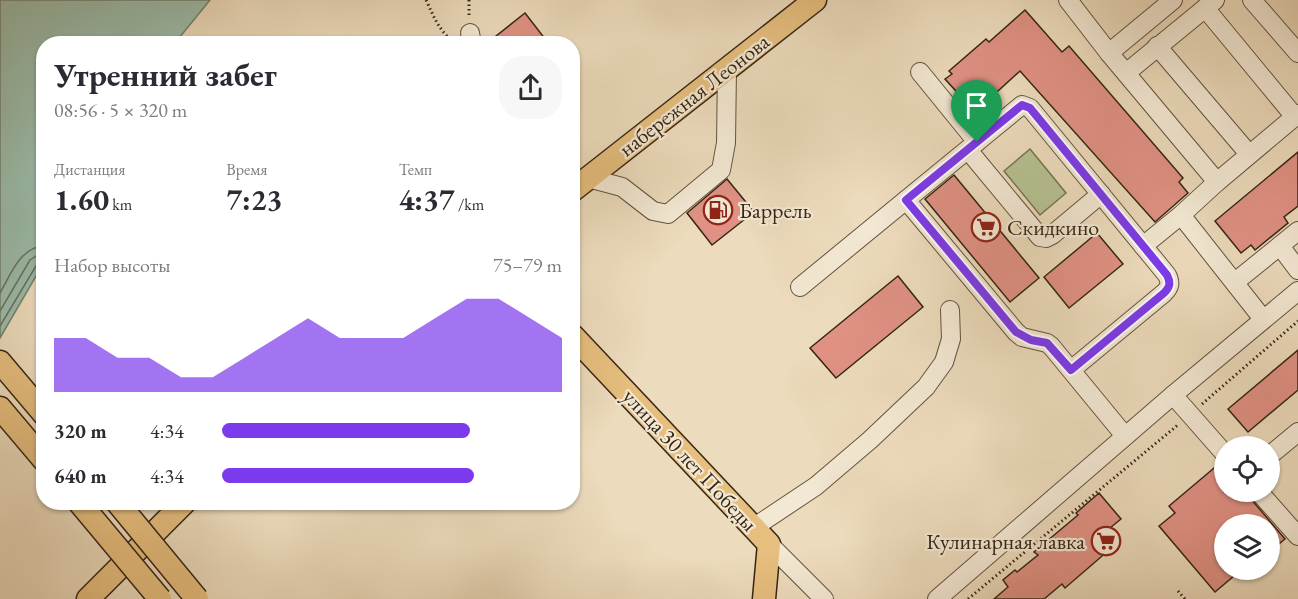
<!DOCTYPE html>
<html lang="ru">
<head>
<meta charset="utf-8">
<style>
  :root { --surface:#fff; --page:#f7f7f7; --text:#2b2b33; --muted:#7c7c81; --accent:#7c3aed }
  body { margin:0; font-family:"EB Garamond",serif; background:var(--page); color:var(--text); height:100vh; display:flex; flex-direction:column; font-size:22px; white-space:nowrap }
  * { box-sizing:border-box; margin:0 }
  p { font-size:20px; color:var(--muted) }
  .icon { flex:none; width:33px; height:33px; fill:none; stroke:currentColor; stroke-width:2; stroke-linecap:round; stroke-linejoin:round }
  .map { position:relative; flex:1; overflow:hidden }
  .sheet { position:absolute; left:36px; top:36px; width:544px; height:474px; display:flex; flex-direction:column; background:var(--surface); border-radius:24px; box-shadow:0 2px 4px #0004 }
  .sheet>* { flex:none }
  .controls { position:absolute; left:1214px; top:436px; display:grid; gap:12px }
  .controls a { display:grid; place-items:center; width:66px; height:66px; border-radius:50%; background:var(--surface); box-shadow:0 2px 4px #0004; font-size:30px }
  .pin { position:absolute; display:grid; place-items:center; width:51px; height:51px; color:#fff; margin:-62px -26px; border-radius:50% 50% 50% 0; rotate:-45deg; box-shadow:0 0 6px #0007 }
  .pin .icon { rotate:45deg }
  .round { display:grid; place-items:center; flex:none; width:63px; height:63px; border-radius:24px; background:var(--page) }
  .overview { display:flex; align-items:center; justify-content:space-between; height:102px; padding:0 18px }
  h1 { font-size:33px; font-weight:700; line-height:45px }
  .stats { display:grid; grid-template-columns:repeat(3,1fr); gap:9px; height:102px; padding:6px 18px }
  .stats div { display:grid; align-content:center }
  .stats b { font-size:30px; font-weight:700 }
  .stats small { font-size:16px; font-weight:400 }
  .stats p { font-size:16px }
  .chart { height:168px; padding:12px 18px }
  .chart p { display:flex; justify-content:space-between }
  .chart svg { width:100%; height:108px; margin-top:6px; fill:var(--accent); opacity:.7 }
  ul { padding:0 18px; list-style:none; font-size:20px }
  li { display:grid; grid-template-columns:96px 72px 1fr; align-items:center; height:45px }
  li i { height:15px; border-radius:8px; background:var(--accent) }
  .map>svg:first-child { display:block }
  .green { fill:#b6c192; stroke:#767454; stroke-width:1.5 }
  .water { fill:#9abcaa; stroke:#72806e; stroke-width:1.5 }
  .lines { fill:none; stroke-linecap:round; stroke-linejoin:round }
  .shore { stroke:#687160; stroke-width:1.5 }
  .building { fill:#e09184; stroke:#352615; stroke-width:1.5 }
  .minor-casing { stroke:#63533f; stroke-width:20 }
  .major-casing { stroke:#352615; stroke-width:25 }
  .path { stroke:#352615; stroke-width:3; stroke-dasharray:1.5 3; stroke-linecap:butt }
  .minor { stroke:#f3e8d3; stroke-width:18 }
  .major { stroke:#e6be7e; stroke-width:22 }
  .major-bridge-casing { stroke:#352615; stroke-width:25; stroke-linecap:butt }
  .major-bridge { stroke:#e6be7e; stroke-width:22 }
  .route-casing { stroke:#fff; stroke-width:12 }
  .route { stroke:#7c3aed; stroke-width:8 }
  .labels { text-anchor:middle; dominant-baseline:central; stroke-width:4.5; stroke-linejoin:round; paint-order:stroke }
  .street-label { font-size:22px; fill:#352615; stroke:#f3e8d3 }
  .poi-label { font-size:22px; fill:#352615; stroke:#f3e8d3; text-anchor:start }
</style>
</head>
<body>
<div class="map">
<svg width="1298" height="599" viewBox="0 0 1298 599">
  <rect width="100%" height="100%" fill="#ecdbbc"/>
  <filter id="stains"><feTurbulence type="fractalNoise" baseFrequency=".00333" numOctaves="4"/><feColorMatrix values="0 0 0 0 .2 0 0 0 0 .09 0 0 0 0 .02 0 0 0 .5 -.17"/></filter>
  <radialGradient id="worn" r=".72"><stop offset=".6" stop-color="#630" stop-opacity="0"/><stop offset="1" stop-color="#630" stop-opacity=".3"/></radialGradient>
  <!-- green -->
  <polygon class="green" points="1030,149 1066,193 1040,215 1004,171"/>
  <!-- water -->
  <polygon class="water" points="0,0 210,0 175,43 44,44 43,264 0,338"/>
  <g class="lines">
    <!-- shore -->
    <g class="shore">
      <path d="M0 293C10 276 20 247 44 246"/>
      <polyline points="0,311 30,260 36,256 44,255"/>
      <polyline points="0,326 36,266 44,262"/>
    </g>
  </g>
  <!-- building -->
  <g class="building">
    <polygon points="1025,10 1062,52 1069,46 1183,178 1179,182 1188,193 1155,222 1020,71 975,112 945,79 952,74 949,71 986,39 989,42"/>
    <polygon points="525,13 549,44 486,44"/>
    <polygon points="1298,152 1298,206 1284,217 1288,223 1255,250 1251,245 1241,253 1215,221"/>
    <polygon points="954,175 1039,278 1010,302 925,199"/>
    <polygon points="727,179 754,212 712,245 687,213"/>
    <polygon points="1097,233 1123,264 1069,308 1044,277"/>
    <polygon points="898,276 923,307 836,378 810,348"/>
    <polygon points="1298,350 1298,390 1248,432 1228,409"/>
    <polygon points="1220,463 1224,464 1224,492 1247,492 1251,499 1285,539 1269,552 1269,525 1224,525 1224,570 1241,570 1215,592 1159,526 1175,513 1169,506"/>
    <polygon points="1099,493 1121,519 1105,532 1116,544 1065,588 1062,584 1044,599 994,599 1008,587 1003,580 1015,570 1017,572 1038,555 1034,552 1078,515 1076,513"/>
  </g>
  <g class="lines">
    <!-- minor casing -->
    <g class="minor-casing">
      <g id="minor">
        <polyline points="1068,0 1109,53 1217,182 1298,114"/>
        <polyline points="1252,0 1298,53"/>
        <polyline points="1205,8 1295,117"/>
        <polyline points="470,33 472,44"/>
        <polyline points="1157,46 1249,154"/>
        <polyline points="1109,53 1173,0"/>
        <polyline points="920,72 977,142"/>
        <polyline points="1126,73 1215,0"/>
        <polyline points="968,150 1040,237 1046,238 1052,235 1101,194"/>
        <polyline points="588,178 622,187 653,211 668,214 721,170 726,143 727,69"/>
        <polyline points="1217,182 1181,215 1263,319"/>
        <polyline points="1143,246 1181,215"/>
        <polyline points="1280,246 1298,270"/>
        <polyline points="1235,282 1298,231"/>
        <polyline points="800,287 906,200"/>
        <path d="M1071 370 1164 293C1170 287 1171 283 1167 275L1030 108 1022 105 906 200 1016 332 1022 337 1047 343 1051 346 1125 436"/>
        <polyline points="1173,395 1224,453"/>
        <polyline points="1269,456 1298,432"/>
        <polyline points="1259,492 1298,536"/>
        <polyline points="753,528 816,486 870,440 926,387 944,362 951,339 950,310"/>
        <polyline points="769,544 824,599"/>
        <polyline points="937,599 1173,395 1298,291"/>
      </g>
    </g>
    <!-- major casing -->
    <g class="major-casing">
      <g id="major">
        <polyline points="573,190 815,0"/>
        <polyline points="573,336 769,544 764,599"/>
        <polyline points="0,362 44,414"/>
        <polyline points="0,408 44,460"/>
        <polyline points="88,599 185,502"/>
      </g>
    </g>
    <!-- path -->
    <g class="path">
      <path d="M426 0C434 17 439 31 454 42"/>
      <polyline points="469,0 469,17"/>
      <polyline points="1202,404 1298,321"/>
      <polyline points="1178,591 1185,599"/>
      <polyline points="968,599 1179,424"/>
    </g>
    <!-- minor -->
    <use href="#minor" class="minor"/>
    <!-- major -->
    <use href="#major" class="major"/>
    <!-- major-bridge casing -->
    <g class="major-bridge-casing">
      <g id="major-bridge">
        <polyline points="79,502 160,599"/>
        <polyline points="117,502 197,599"/>
      </g>
    </g>
    <!-- major-bridge -->
    <use href="#major-bridge" class="major-bridge"/>
  </g>
  <g class="lines">
    <!-- route casing -->
    <g class="route-casing">
      <path id="route" d="M1022 105 1030 108 1167 275C1171 283 1170 287 1164 293L1071 370 1047 343 1031 340 1016 332 906 200Z"/>
    </g>
    <!-- route -->
    <use href="#route" class="route"/>
  </g>
  <!-- icons -->
  <defs>
    <g id="fuel-ring" transform="scale(1.5)"><circle r="9.5" fill="#f3e8d3" stroke="#8f2418" stroke-width="1.5"/><path d="M-5.5-6h7V0h2V4h1.3V-2.5L3-4.5l.8-.8L6-3V5H2.5V1h-1V6h-7ZM-4.2-4.7v3.2H.2V-4.7Z" fill="#8f2418"/></g>
    <g id="supermarket-ring" transform="scale(1.5)"><circle r="9.5" fill="#f3e8d3" stroke="#8f2418" stroke-width="1.5"/><path d="M-6-5.5h2.5l.6 2H6L4.5 2H-2.5L-4.4-4H-6ZM-1.5 3.2a1.3 1.3 0 1 0 .1 0ZM3 3.2a1.3 1.3 0 1 0 .1 0Z" fill="#8f2418"/></g>
  </defs>
  <g fill-rule="evenodd">
    <use href="#fuel-ring" x="718" y="210"/>
    <use href="#supermarket-ring" x="986" y="227"/>
    <use href="#supermarket-ring" x="1106" y="541"/>
  </g>
  <g class="labels">
    <!-- street labels -->
    <g class="street-label">
      <text transform="translate(694 95) rotate(-38)">набережная Леонова</text>
      <text transform="translate(690 460) rotate(47)">улица 30 лет Победы</text>
    </g>
    <!-- poi labels -->
    <g class="poi-label">
      <text x="739" y="210">Баррель</text>
      <text x="1007" y="227">Скидкино</text>
      <text x="1085" y="541" text-anchor="end">Кулинарная лавка</text>
    </g>
  </g>
  <rect width="100%" height="100%" filter="url(#stains)"/>
  <rect width="100%" height="100%" fill="url(#worn)"/>
</svg>
<div class="controls">
<a><svg class="icon" aria-label="locate" viewBox="0 0 24 24"><circle cx="12" cy="12" r="6"/><path d="M12 2v4M12 18v4M2 12h4M18 12h4"/></svg></a>
<a><svg class="icon" aria-label="layers" viewBox="0 0 24 24"><path d="M12 4l9 5-9 5-9-5zM3 14l9 5 9-5"/></svg></a>
</div>
<div class="pin" style="left:977px;top:142px;background:#1e9e55"><svg class="icon" aria-label="arrive" viewBox="0 0 24 24"><path d="M6 21V4h12l-3 4 3 4H6"/></svg></div>
<section class="sheet">
<div class="overview"><div><h1>Утренний забег</h1><p>08:56 · 5 × 320 m</p></div><a class="round"><svg class="icon" aria-label="share" viewBox="0 0 24 24"><path d="M12 15V3M7 8l5-5 5 5M5 13v7h14v-7"/></svg></a></div>
<div class="stats">
<div><p>Дистанция</p><b>1.60<small> km</small></b></div>
<div><p>Время</p><b>7:23</b></div>
<div><p>Темп</p><b>4:37<small> /km</small></b></div>
</div>
<div class="chart"><p><span>Набор высоты</span>75–79 m</p>
<svg viewBox="0 0 160 44" preserveAspectRatio="none"><path d="M0 44V22L10 22L20 30L30 30L40 38L50 38L60 30L70 22L80 14L90 22L100 22L110 22L120 14L130 6L140 6L150 14L160 22V44z"/></svg>
</div>
<ul>
<li><b>320 m</b>4:34<i style="width:73%"></i></li>
<li><b>640 m</b>4:34<i style="width:74%"></i></li>
</ul>
</section>
</div>
</body>
</html>
